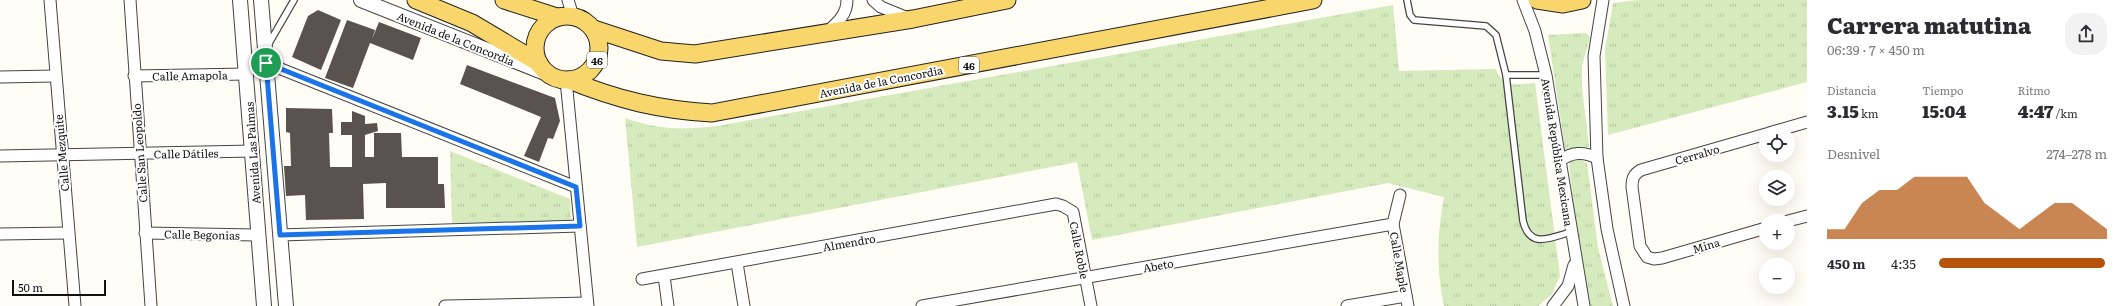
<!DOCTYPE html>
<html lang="es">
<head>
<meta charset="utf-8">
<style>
  :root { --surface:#fff; --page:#f2f2f3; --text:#2b2b33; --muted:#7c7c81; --accent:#b45309 }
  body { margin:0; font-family:Literata,serif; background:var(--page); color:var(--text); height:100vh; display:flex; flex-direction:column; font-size:15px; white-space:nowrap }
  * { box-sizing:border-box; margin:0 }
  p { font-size:13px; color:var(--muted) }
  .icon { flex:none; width:22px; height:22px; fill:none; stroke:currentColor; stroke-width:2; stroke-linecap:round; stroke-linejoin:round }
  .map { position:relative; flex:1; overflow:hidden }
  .panel { display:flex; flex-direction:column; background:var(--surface); width:320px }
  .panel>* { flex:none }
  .controls { position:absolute; left:1759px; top:126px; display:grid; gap:8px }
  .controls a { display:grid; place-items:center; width:36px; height:36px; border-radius:50%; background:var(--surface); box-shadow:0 4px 16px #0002; font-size:20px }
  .scale { position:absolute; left:12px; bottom:10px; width:94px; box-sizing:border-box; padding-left:4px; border:2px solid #111; border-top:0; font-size:11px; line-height:14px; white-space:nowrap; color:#111; -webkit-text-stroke:3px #fff; paint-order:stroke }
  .pin { position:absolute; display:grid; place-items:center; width:34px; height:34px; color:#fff; margin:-17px; border:2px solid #fff; border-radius:50%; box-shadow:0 1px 4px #0007 }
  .round { display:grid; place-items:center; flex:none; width:42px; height:42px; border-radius:16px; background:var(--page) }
  .overview { display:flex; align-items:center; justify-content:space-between; height:68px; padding:0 20px }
  h1 { font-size:22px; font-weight:800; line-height:30px }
  .figures { display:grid; grid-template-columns:repeat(3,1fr); gap:6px; height:68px; padding:4px 20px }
  .figures div { display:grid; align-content:center }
  .figures b { font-size:17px; font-weight:800 }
  .figures small { font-size:11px; font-weight:400 }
  .figures p { font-size:11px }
  .chart { height:112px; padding:8px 20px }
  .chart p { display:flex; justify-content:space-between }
  .chart svg { width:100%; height:72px; margin-top:4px; fill:var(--accent); opacity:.7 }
  ul { padding:0 20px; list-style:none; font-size:13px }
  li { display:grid; grid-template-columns:64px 48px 1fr; align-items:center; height:30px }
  li i { height:10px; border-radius:5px; background:var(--accent) }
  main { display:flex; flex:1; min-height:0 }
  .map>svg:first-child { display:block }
  .grass { fill:url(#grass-tufts) }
  .building { fill:#5a524d }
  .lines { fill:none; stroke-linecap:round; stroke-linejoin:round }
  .service-casing { stroke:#444; stroke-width:8 }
  .minor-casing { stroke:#444; stroke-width:13 }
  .tertiary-casing { stroke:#444; stroke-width:16 }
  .primary-casing { stroke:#222; stroke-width:19 }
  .service { stroke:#fff; stroke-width:5.5 }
  .minor { stroke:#fff; stroke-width:11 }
  .tertiary { stroke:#fff; stroke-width:14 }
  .primary { stroke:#f9d66b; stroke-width:17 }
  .route-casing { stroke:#fff; stroke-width:8 }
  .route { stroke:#1a73e8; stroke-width:5 }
  .labels { text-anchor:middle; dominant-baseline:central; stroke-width:4; stroke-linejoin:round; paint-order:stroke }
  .shield { fill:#fff; stroke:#585858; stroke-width:1 }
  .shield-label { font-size:10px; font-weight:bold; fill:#111 }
  .street-label { font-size:11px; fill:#111; stroke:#fff }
</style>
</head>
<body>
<main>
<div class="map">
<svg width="1807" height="306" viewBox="0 0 1807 306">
  <defs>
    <pattern id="grass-tufts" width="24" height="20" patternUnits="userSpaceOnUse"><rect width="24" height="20" fill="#d5ebbd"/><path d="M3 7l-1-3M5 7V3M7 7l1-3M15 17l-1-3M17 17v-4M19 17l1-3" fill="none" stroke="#b6c8a1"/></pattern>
  </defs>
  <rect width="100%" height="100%" fill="#fffdf5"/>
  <!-- grass -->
  <g class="grass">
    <polygon points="1639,0 1807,0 1807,82 1608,135 1605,50 1613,3"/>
    <path d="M1393 5 1399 71 1495 69C1507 89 1514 84 1535 83L1560 276 1552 294 1538 306H1444C1436 267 1437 236 1444 197L1388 183 1092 240 1077 162 637 247 625 118C661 130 679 130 717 126Z"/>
    <polygon points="1586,33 1590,37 1582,66 1582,87 1589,147 1565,149 1548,35"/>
    <polygon points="450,151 570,199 571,221 452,223"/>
    <polygon points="1579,159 1587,163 1598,248 1613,306 1590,306 1575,221 1569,165 1571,161"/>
  </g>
  <!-- building -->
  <g class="building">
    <polygon points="318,10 341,20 321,70 292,57 308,16"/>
    <polygon points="347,20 375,30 372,39 379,22 421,38 413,60 370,43 353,88 325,78"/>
    <polygon points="467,65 555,98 560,121 553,139 548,138 539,162 524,156 541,117 460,84"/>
    <polygon points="286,108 332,109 333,133 329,133 330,167 352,167 352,135 341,135 341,122 352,122 352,111 365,116 365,124 377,123 378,131 365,135 365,157 374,157 374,133 401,133 402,157 438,157 438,184 444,184 445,208 386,208 386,183 363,184 364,219 306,220 305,195 286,196 284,166 291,166 290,133 286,132"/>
  </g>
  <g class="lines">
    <!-- service casing -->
    <g class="service-casing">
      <g id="service">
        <polyline points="1407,0 1410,15 1414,20 1486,26 1496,35 1506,75 1546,75"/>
        <polyline points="268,45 294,0"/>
        <path d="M1506 75 1523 221C1530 249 1549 238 1571 232"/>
      </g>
    </g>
    <!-- minor casing -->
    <g class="minor-casing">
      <g id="minor">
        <polyline points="50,0 75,306"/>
        <polyline points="130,0 151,306"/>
        <polyline points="568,0 573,16"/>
        <polyline points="873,0 881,7 908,18"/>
        <polyline points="1523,0 1535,31 1546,75 1584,306"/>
        <polyline points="1603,0 1594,56 1597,158 1607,229 1624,306"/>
        <path d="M827 32C837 23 847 15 847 0"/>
        <polyline points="245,64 266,63 576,187"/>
        <polyline points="134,76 246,74"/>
        <polyline points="0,77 55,76"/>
        <polyline points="566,80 588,306"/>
        <polyline points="1769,133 1807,122"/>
        <path d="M1766 134 1641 170C1634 174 1632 178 1632 187L1640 246 1647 257 1654 259 1662 258 1766 228"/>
        <polyline points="0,156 253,151"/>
        <path d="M1559 161C1572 152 1583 151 1597 158"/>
        <polyline points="1400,195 1393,224 1408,306"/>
        <polyline points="1788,221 1807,216"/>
        <polyline points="145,233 258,235"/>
        <polyline points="0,234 68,233"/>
        <polyline points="280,235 580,226"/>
        <polyline points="737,263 744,306"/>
        <polyline points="664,276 668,306"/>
        <polyline points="642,279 1056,204 1063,206 1073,212 1091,306"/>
        <polyline points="445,306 587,303"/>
        <polyline points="922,306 1393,224"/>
        <polyline points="1347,306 1406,296"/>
        <polyline points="1553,306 1568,286 1574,265"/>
      </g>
    </g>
    <!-- tertiary casing -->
    <g class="tertiary-casing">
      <g id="tertiary">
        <polyline points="240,0 264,306"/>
        <polyline points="261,0 286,306"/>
        <polyline points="361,0 550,75"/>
      </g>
    </g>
    <!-- primary casing -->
    <g class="primary-casing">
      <g id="primary">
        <polyline points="416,0 472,23 539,63"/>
        <polyline points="504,0 557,17"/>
        <polyline points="1537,0 1563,4 1582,0"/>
        <circle cx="567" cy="48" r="32"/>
        <polyline points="594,29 661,51 695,54 913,19 1007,0"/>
        <path d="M569 80C618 100 660 110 712 113L1313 0"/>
      </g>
    </g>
    <!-- service -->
    <use href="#service" class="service"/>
    <!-- minor -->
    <use href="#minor" class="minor"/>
    <!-- tertiary -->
    <use href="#tertiary" class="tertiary"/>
    <!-- primary -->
    <use href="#primary" class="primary"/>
  </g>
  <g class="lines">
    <!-- route casing -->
    <g class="route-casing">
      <polygon id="route" points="266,63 576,187 580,226 280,235"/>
    </g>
    <!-- route -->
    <use href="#route" class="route"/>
  </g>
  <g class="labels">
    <!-- shield labels -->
    <g class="shield">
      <rect x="587" y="52" width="20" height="16" rx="3"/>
      <rect x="959" y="57" width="20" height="16" rx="3"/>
    </g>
    <g class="shield-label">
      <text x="597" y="60">46</text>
      <text x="969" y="65">46</text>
    </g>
    <!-- street labels -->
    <g class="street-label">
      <text transform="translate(456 38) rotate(22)">Avenida de la Concordia</text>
      <text transform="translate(190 75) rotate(-1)">Calle Amapola</text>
      <text transform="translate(881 81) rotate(-11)">Avenida de la Concordia</text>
      <text transform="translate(1558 152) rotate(81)">Avenida República Mexicana</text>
      <text transform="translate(61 153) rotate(-95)">Calle Mezquite</text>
      <text transform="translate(139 153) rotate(-94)">Calle San Leopoldo</text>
      <text transform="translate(186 153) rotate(-1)">Calle Dátiles</text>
      <text transform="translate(252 153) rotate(-94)">Avenida Las Palmas</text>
      <text transform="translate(1697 154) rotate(-16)">Cerralvo</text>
      <text transform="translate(202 234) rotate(1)">Calle Begonias</text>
      <text transform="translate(849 242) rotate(-10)">Almendro</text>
      <text transform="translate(1706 245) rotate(-16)">Mina</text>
      <text transform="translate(1080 250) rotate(79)">Calle Roble</text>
      <text transform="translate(1400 262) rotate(80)">Calle Maple</text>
      <text transform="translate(1158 265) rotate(-10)">Abeto</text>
    </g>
  </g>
</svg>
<div class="controls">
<a><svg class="icon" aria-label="locate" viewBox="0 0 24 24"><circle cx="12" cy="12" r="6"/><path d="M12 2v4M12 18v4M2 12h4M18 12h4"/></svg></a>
<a><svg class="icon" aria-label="layers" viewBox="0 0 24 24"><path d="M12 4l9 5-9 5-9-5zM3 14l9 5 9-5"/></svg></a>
<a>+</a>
<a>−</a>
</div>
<div class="scale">50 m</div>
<div class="pin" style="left:266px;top:63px;background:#1e9e55"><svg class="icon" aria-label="arrive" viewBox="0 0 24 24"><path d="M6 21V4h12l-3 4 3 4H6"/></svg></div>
</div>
<section class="panel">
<div class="overview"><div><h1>Carrera matutina</h1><p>06:39 · 7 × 450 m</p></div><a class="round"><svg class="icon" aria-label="share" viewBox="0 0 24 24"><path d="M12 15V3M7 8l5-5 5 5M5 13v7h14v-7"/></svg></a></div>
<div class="figures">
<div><p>Distancia</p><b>3.15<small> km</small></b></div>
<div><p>Tiempo</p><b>15:04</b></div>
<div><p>Ritmo</p><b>4:47<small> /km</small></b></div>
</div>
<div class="chart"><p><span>Desnivel</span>274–278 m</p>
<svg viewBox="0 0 160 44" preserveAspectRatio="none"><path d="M0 44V38L10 38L20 22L30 14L40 14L50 6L60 6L70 6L80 6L90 22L100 30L110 38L120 30L130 22L140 22L150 30L160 38V44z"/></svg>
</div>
<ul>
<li><b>450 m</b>4:35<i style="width:99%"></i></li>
</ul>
</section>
</main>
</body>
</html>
